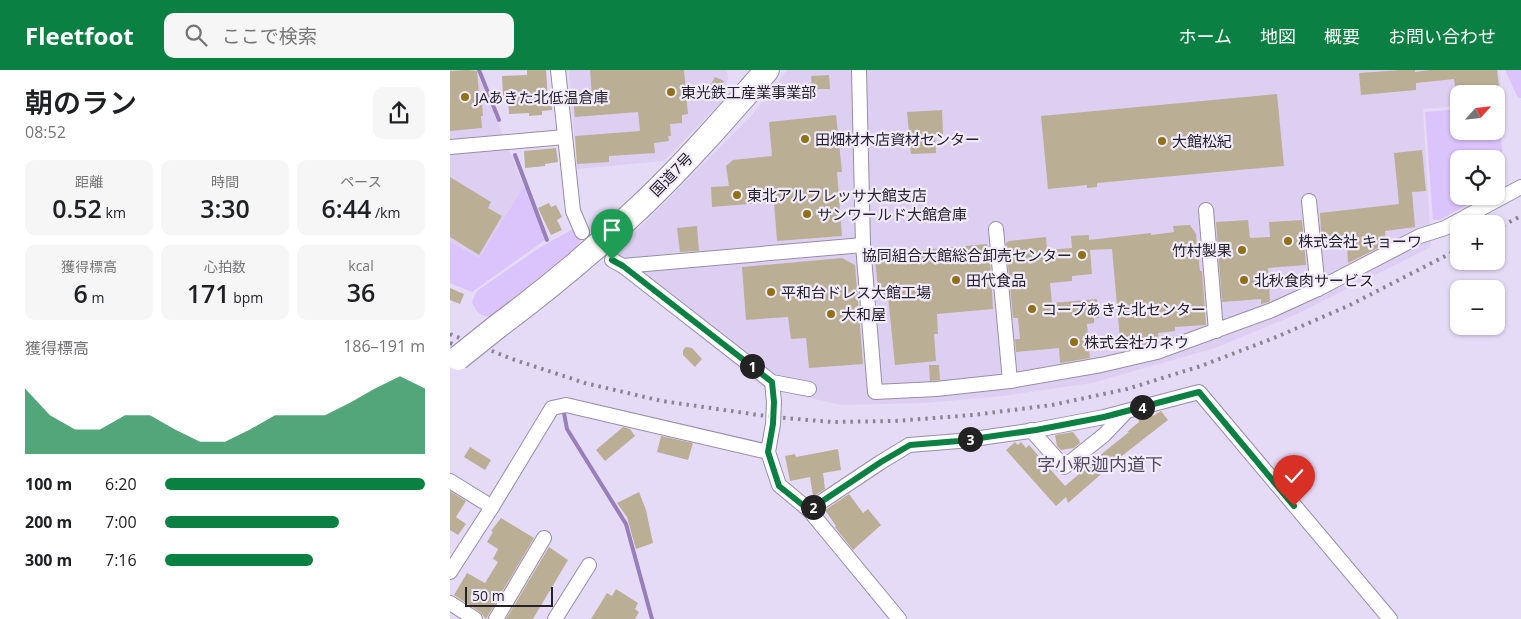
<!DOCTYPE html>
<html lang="ja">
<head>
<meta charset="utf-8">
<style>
  :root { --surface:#fff; --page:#f6f6f6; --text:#202124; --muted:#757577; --accent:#0b8043 }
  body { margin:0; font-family:"Open Sans","Noto Sans JP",sans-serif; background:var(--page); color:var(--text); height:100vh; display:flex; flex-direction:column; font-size:19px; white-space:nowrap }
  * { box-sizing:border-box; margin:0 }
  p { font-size:16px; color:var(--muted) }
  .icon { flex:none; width:28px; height:28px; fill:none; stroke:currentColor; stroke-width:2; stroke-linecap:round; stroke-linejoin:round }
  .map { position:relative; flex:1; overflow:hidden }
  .panel { display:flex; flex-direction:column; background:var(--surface); width:450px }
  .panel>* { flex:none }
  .needle { width:32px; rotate:63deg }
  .tools { position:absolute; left:1000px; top:15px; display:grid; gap:10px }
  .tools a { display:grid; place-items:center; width:55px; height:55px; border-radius:10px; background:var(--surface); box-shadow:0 1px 4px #0004; font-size:25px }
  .scale { position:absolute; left:15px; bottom:12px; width:88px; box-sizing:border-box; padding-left:5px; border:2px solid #26222c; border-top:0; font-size:14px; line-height:18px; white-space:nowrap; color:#26222c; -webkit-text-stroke:4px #f1ebfb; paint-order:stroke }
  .pin { position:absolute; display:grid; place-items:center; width:42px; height:42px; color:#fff; margin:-51px -21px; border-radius:50% 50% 50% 0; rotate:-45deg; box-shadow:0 0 5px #0007 }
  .pin .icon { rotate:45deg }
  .km { position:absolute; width:25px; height:25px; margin:-12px; border-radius:50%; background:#222; color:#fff; font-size:14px; line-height:25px; text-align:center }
  .round { display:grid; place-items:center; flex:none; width:52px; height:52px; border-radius:10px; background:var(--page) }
  .headline { display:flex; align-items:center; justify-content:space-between; height:85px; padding:0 25px }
  h1 { font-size:28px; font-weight:600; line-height:38px }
  .metrics { display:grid; grid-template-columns:repeat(3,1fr); gap:8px; height:85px; padding:5px 25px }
  .metrics div { display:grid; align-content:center; border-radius:10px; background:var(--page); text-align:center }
  .metrics b { font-size:25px; font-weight:600 }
  .metrics small { font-size:14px; font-weight:400 }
  .metrics p { font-size:14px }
  .chart { height:140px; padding:10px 25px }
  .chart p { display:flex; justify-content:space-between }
  .chart svg { width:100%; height:90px; margin-top:5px; fill:var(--accent); opacity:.7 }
  ul { padding:0 25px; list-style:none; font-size:16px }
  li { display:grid; grid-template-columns:80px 60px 1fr; align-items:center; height:38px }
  li i { height:12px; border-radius:6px; background:var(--accent) }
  header { display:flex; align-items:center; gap:30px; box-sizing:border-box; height:70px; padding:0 25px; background:var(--accent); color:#fff }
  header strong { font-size:24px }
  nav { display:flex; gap:28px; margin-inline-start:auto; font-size:18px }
  .search { width:350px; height:45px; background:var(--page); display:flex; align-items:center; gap:12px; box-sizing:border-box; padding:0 18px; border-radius:10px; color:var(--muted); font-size:19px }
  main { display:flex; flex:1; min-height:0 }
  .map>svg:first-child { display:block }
  .built { fill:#ddcff1 }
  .green { fill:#dbc3fc }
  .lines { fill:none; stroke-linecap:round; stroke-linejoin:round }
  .stream { stroke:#987fb9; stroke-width:4 }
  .building { fill:#baaf94 }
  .minor-casing { stroke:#988da7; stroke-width:16 }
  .trunk-casing { stroke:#988da7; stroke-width:26 }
  .minor { stroke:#fff; stroke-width:14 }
  .trunk { stroke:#fff; stroke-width:24 }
  .rail { stroke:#8b8497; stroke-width:4; stroke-dasharray:2.5 5; stroke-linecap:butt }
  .trunk-bridge-casing { stroke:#988da7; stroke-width:26; stroke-linecap:butt }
  .trunk-bridge { stroke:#fff; stroke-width:24 }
  .route-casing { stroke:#fff; stroke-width:10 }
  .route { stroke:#0b8043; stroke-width:6 }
  .poi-dot { fill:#917117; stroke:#f1ebfb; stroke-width:2 }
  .labels { text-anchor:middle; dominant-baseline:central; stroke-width:4.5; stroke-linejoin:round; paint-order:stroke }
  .poi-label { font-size:15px; fill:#26222c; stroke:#f1ebfb; text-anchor:start }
  .street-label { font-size:15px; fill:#26222c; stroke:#f1ebfb }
  .quarter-label { font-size:18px; fill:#534960; stroke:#f1ebfb }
</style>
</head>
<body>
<header>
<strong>Fleetfoot</strong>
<div class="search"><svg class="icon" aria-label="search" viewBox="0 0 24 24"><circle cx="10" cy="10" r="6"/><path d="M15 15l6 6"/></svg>ここで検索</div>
<nav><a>ホーム</a><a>地図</a><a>概要</a><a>お問い合わせ</a></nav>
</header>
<main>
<section class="panel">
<div class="headline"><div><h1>朝のラン</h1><p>08:52</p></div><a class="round"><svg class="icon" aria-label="share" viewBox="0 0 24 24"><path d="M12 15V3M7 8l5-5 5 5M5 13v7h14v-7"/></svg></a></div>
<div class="metrics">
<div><p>距離</p><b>0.52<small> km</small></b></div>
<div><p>時間</p><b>3:30</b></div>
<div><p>ペース</p><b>6:44<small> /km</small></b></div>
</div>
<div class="metrics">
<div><p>獲得標高</p><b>6<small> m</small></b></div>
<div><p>心拍数</p><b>171<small> bpm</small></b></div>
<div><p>kcal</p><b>36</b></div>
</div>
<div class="chart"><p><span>獲得標高</span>186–191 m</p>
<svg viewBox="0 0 160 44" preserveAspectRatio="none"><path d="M0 44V12L10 25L20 32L30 32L40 25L50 25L60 32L70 38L80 38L90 32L100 25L110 25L120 25L130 19L140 12L150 6L160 12V44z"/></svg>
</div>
<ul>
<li><b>100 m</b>6:20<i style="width:100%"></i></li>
<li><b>200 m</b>7:00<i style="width:67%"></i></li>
<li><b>300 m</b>7:16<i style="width:57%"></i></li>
</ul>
</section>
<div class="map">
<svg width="1071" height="549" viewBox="0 0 1071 549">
  <rect width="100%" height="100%" fill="#e6dbf7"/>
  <!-- built -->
  <g class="built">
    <polygon points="0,0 26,0 74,116 29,188 0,172"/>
    <polygon points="119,0 277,0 278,9 270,33 214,91 127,99"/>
    <polygon points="337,0 1049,0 1052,32 1046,33 1046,24 1009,24 1009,36 973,39 981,177 845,245 765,278 642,313 553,326 476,333 392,335 341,324 311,316 156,191 302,45"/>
  </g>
  <!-- green -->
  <g class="green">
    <polygon points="1055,0 1071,0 1071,28 1068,28"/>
    <polygon points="1046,36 1048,36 1055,111 1051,117 1046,120 1046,89 1009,89 1009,126 1034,126 989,150 983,150 975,42 1009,39 1009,61 1046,61"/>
    <polygon points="74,116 95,170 22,222 0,213 0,172 29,188"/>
    <path d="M123 159 128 162 132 169 123 180 40 247C29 246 26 241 22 232L27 221 89 178Z"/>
  </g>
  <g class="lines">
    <!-- stream -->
    <g class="stream">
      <polyline points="29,0 49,50"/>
      <polyline points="65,85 97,170"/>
      <polyline points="114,343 117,359 176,454 202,549"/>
    </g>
  </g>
  <!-- building -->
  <g class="building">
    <polygon points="17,0 27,1 30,34 32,34 33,46 31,46 32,58 0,61 0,1"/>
    <polygon points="77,0 96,0 98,28 102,27 102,40 92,41 92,45 79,46 79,43 59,44 58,27 53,27 52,6 77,5"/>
    <polygon points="140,0 234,0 238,44 232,45 232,53 220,54 221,66 218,66 219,71 204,73 205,83 159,86 159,92 127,94 125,66 190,61 188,42 125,47 123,29 142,27"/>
    <polygon points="951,0 965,0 965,2 980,0 1047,0 1050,24 1006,24 1004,9 966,13 966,20 911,25 909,3"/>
    <polygon points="379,5 380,19 362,19 361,6"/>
    <polygon points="265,7 274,11 269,23 259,18"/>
    <polygon points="827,24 834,96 647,113 647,117 637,118 637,115 598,119 591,46"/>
    <polygon points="492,40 493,64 485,64 486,83 461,84 457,42"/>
    <polygon points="386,45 392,102 387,102 392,166 327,171 324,132 262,137 261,117 279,116 276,96 283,90 322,86 319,52"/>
    <polygon points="106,78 108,92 95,94 95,96 75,98 74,81"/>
    <polygon points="972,80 976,121 962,122 965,157 935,161 936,174 898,193 897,174 872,176 870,143 949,134 944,83"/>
    <polygon points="0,107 41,132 38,138 52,146 29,185 0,167"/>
    <polygon points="99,133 101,137 106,135 112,147 107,150 112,160 101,165 88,138"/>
    <polygon points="798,150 800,168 820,167 819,152 852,150 856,195 818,198 820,231 819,232 811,234 811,229 772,232 766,152"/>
    <polygon points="740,155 746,164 750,201 752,201 756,255 725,257 725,261 708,263 709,272 681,279 671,280 662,179 640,180 642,204 622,206 622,211 600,213 602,233 647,229 649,248 644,248 644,253 637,254 640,288 610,293 609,278 566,282 565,269 570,269 568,248 563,248 556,173 559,171 596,167 597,180 622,178 621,166 639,165 639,170 701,163 701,165 724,162 723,156"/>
    <polygon points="247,156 249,181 230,182 227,158"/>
    <polygon points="537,174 538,192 540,190 543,239 487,244 488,264 484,264 486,291 445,295 438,226 429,227 425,189 429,184"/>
    <polygon points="392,188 405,195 413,294 359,298 356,268 341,269 338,247 296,250 292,197"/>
    <polygon points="0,218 14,224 10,234 0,230"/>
    <polygon points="236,277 242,278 252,289 245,297 233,285 233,280"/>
    <polygon points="479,295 489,295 490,310 480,311"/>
    <polygon points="711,341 718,350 673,385 618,433 616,427 606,436 556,380 565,372 568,375 571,372 576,378 579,375 615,416 635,399 632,395 643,386 644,390 679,362 677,362 689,352 688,349 692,346 702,344 703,346"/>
    <polygon points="173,357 180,359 185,366 155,391 146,380"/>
    <polygon points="623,362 629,370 630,373 624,378 611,380 607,376 605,365"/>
    <polygon points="211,366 243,373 238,390 207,382"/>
    <polygon points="20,377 41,390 35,400 14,387"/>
    <polygon points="388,379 391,400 373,403 375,419 364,426 363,426 360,407 340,411 335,386 345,384 346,387"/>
    <polygon points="0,421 16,431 6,447 16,454 8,465 0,460"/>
    <polygon points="189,422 196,440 203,473 186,479 177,447 167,433"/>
    <polygon points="399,424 413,443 418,439 431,455 403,480 385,457 386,456 375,440"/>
    <polygon points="51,448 84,468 36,549 30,542 4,525 17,503 35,513 48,492 43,489 48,479 37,472 43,462 41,461"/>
    <polygon points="99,477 118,490 83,549 56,549"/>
    <polygon points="166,519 188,533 185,539 189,542 185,549 141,549 157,523 162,526"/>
  </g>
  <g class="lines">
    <!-- minor casing -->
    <g class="minor-casing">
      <g id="minor">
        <polyline points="108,0 123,141 132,162"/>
        <polyline points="409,0 413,175 425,322 486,319 560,311 651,295 707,282 822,240 868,219 970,166 995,158 1071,117"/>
        <polyline points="0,77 115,67"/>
        <polyline points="859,131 868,219"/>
        <polyline points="756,140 766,261"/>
        <polyline points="546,159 560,311"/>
        <polyline points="162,190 173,196 322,312 359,319"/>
        <polyline points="173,196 413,175"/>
        <polyline points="322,312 324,332 323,354 318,382 329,415 359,440 449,549"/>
        <polyline points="581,360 614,397 654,365 676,342"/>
        <polyline points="0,411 42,437"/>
        <polyline points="359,440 431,392 459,375 509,371 586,360 654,347 749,322 940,549"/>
        <polyline points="0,502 42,437 102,338 116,335 318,382"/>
        <polyline points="0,533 25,549"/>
        <polyline points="46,549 94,468"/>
        <polyline points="105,549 139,495"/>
      </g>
    </g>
    <!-- trunk casing -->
    <g class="trunk-casing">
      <path id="trunk" d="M48 256C99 218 147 178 193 134 237 92 277 46 317 0"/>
    </g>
    <!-- minor -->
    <use href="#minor" class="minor"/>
    <!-- trunk -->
    <use href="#trunk" class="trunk"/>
    <!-- rail -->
    <g class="rail">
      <polyline points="1046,159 1071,146"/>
      <polyline points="0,264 62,289 135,313 212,331 323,347 382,352 445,351 523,345 602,335 677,319 751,296 824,268 898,236 1009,179"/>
      <polyline points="0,273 20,280"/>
    </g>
    <!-- trunk-bridge casing -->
    <g class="trunk-bridge-casing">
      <polyline id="trunk-bridge" points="8,288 48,256"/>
    </g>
    <!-- trunk-bridge -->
    <use href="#trunk-bridge" class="trunk-bridge"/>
  </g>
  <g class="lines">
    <!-- route casing -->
    <g class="route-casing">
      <polyline id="route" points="162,190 173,196 322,312 324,332 323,354 318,382 329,416 359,440 431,392 460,375 509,371 586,360 654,347 749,322 844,436"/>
    </g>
    <!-- route -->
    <use href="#route" class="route"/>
  </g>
  <!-- markers -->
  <g class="poi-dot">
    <circle cx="221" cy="22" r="5"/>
    <circle cx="15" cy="27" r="5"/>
    <circle cx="355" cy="69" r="5"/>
    <circle cx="712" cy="71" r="5"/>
    <circle cx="287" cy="125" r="5"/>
    <circle cx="357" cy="144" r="5"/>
    <circle cx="838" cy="171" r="5"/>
    <circle cx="792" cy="180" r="5"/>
    <circle cx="632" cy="185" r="5"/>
    <circle cx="506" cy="210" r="5"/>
    <circle cx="794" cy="210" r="5"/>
    <circle cx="321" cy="222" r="5"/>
    <circle cx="582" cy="239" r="5"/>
    <circle cx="381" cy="244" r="5"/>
    <circle cx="624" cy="272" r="5"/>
  </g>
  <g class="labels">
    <!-- poi labels -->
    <g class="poi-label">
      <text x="231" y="22">東光鉄工産業事業部</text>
      <text x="25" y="27">JAあきた北低温倉庫</text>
      <text x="365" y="69">田畑材木店資材センター</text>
      <text x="722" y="71">大館松紀</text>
      <text x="297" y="125">東北アルフレッサ大館支店</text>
      <text x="367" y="144">サンワールド大館倉庫</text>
      <text x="848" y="171">株式会社 キョーワ</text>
      <text x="782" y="180" text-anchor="end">竹村製果</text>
      <text x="622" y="185" text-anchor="end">協同組合大館総合卸売センター</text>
      <text x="516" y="210">田代食品</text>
      <text x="804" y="210">北秋食肉サービス</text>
      <text x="331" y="222">平和台ドレス大館工場</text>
      <text x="592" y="239">コープあきた北センター</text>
      <text x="391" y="244">大和屋</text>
      <text x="634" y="272">株式会社カネウ</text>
    </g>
    <!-- street labels -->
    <g class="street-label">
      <text transform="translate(221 104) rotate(-46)">国道7号</text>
    </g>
    <!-- quarter labels -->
    <g class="quarter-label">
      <text x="650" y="394">字小釈迦内道下</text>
    </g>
  </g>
</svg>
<div class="tools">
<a><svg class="needle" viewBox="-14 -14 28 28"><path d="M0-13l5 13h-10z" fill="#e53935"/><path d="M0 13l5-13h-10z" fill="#757577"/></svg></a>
<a><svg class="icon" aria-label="locate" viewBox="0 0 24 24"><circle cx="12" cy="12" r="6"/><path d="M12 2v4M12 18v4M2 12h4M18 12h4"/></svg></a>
<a>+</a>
<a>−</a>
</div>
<div class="scale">50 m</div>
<div class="pin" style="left:162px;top:190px;background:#1e9e55"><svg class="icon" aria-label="arrive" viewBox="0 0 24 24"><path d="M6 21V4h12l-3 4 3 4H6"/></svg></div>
<div class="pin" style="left:844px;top:436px;background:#d93025"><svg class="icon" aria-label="check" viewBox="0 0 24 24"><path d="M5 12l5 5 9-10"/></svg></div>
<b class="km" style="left:302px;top:296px">1</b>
<b class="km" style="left:363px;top:437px">2</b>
<b class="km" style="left:520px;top:369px">3</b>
<b class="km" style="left:692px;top:337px">4</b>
</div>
</main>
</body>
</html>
